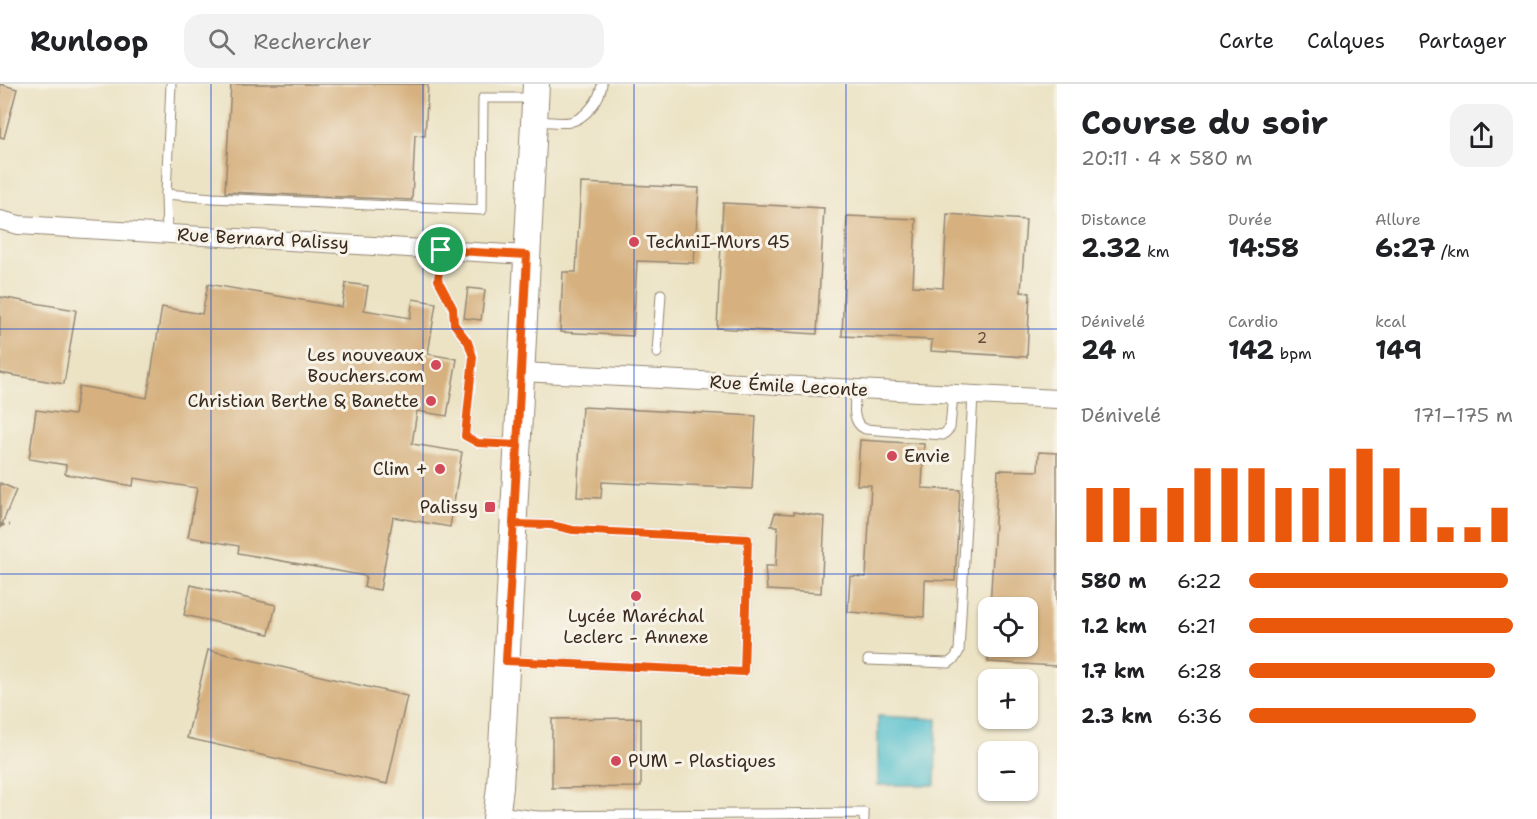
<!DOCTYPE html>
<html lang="fr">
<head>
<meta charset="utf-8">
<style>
  :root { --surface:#fff; --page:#f2f2f2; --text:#202124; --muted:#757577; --line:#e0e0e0; --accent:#ea580c }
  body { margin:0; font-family:"Shantell Sans",sans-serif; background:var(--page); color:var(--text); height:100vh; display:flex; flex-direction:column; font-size:22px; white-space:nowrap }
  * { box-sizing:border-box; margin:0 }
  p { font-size:20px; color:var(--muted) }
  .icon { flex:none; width:33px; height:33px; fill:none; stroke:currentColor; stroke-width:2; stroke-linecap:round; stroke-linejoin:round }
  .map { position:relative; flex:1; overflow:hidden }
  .drawer { display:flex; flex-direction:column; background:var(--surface); width:480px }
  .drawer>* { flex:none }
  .fabs { position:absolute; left:978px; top:513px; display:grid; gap:12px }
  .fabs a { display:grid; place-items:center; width:60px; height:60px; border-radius:12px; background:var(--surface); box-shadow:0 2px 4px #0004; font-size:30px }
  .pin { position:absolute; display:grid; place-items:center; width:51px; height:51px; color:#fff; margin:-26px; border:3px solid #fff; border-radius:50%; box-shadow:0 2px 6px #0007 }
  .round { display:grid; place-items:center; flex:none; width:63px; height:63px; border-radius:18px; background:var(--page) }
  .head { display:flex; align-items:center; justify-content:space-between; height:102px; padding:0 24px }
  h1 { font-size:33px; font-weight:700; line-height:45px }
  .stats { display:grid; grid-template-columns:repeat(3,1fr); gap:9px; height:102px; padding:6px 24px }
  .stats div { display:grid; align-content:center }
  .stats b { font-size:26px; font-weight:700 }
  .stats small { font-size:16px; font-weight:400 }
  .stats p { font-size:16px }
  .chart { height:168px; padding:12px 24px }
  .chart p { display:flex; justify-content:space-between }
  .chart svg { width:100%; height:108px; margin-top:6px; stroke:var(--accent); stroke-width:6 }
  ul { padding:0 24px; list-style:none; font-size:20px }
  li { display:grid; grid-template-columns:96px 72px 1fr; align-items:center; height:45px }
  li i { height:15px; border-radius:8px; background:var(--accent) }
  header { display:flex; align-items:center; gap:36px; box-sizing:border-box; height:84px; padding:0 30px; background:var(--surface); border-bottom:2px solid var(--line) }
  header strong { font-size:28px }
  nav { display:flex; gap:33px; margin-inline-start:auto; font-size:21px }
  .search { width:420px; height:54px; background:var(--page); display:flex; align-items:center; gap:15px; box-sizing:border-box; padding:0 21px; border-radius:18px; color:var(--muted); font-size:22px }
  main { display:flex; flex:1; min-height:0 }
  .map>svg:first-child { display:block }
  .water { fill:#53bfcd; stroke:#477476; stroke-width:1.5 }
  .building { fill:#d6b07e }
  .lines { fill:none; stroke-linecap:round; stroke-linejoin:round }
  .lane-casing { stroke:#948672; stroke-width:11 }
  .street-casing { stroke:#948672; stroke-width:20 }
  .secondary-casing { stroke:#948672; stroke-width:28 }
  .path { stroke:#948672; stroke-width:3; stroke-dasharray:4.5 4.5; stroke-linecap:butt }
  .lane { stroke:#fff; stroke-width:9 }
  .street { stroke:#fff; stroke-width:18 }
  .secondary { stroke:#fff; stroke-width:26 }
  .route-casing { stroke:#fff; stroke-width:12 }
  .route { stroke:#ea580c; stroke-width:8 }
  .grid { fill:none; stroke:#1d4ed8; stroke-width:1.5; stroke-opacity:0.55 }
  .poi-dot { fill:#d1495b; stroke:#f7f3e8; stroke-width:2 }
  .labels { text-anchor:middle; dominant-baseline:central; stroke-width:6; stroke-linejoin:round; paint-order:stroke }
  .number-label { font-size:15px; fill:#624c36 }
  .street-label { font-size:18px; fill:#3b2a1e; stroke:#f7f3e8 }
  .poi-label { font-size:18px; fill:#3b2a1e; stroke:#f7f3e8; text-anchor:end }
</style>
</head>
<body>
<header>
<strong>Runloop</strong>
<div class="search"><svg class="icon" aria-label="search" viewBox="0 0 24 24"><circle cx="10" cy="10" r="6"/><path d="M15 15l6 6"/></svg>Rechercher</div>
<nav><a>Carte</a><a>Calques</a><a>Partager</a></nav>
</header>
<main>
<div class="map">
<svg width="1057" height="735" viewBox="0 0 1057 735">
  <rect width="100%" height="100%" fill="#f7f3e8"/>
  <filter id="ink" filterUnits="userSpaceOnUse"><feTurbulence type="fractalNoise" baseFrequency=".0167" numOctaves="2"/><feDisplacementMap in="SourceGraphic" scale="12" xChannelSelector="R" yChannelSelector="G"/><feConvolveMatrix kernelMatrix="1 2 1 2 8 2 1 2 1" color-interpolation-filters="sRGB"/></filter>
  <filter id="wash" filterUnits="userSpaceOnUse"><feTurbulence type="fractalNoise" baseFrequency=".008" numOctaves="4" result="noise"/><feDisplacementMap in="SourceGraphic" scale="24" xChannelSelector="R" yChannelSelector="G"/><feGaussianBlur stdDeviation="1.35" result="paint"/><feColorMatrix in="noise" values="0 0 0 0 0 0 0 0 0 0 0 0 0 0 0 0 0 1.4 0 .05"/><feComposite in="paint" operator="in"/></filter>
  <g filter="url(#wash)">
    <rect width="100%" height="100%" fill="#ece3c5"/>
    <!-- water -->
    <polygon class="water" points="878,632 937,635 935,701 878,701"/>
    <g id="blocks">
      <!-- building -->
      <g class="building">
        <polygon points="0,0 17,5 4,54 0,53"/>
        <polygon points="231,0 428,0 425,52 415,51 412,116 225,108"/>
        <polygon points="581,99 699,104 694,179 637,177 633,252 560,248 563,188 576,188"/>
        <polygon points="723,119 824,124 817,250 717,244"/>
        <polygon points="947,130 1026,136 1021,208 1030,209 1027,273 931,267 932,256 842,252 847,132 916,135 913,202 943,204"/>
        <polygon points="346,199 368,202 364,226 410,234 413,215 436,219 428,270 457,275 447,332 417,327 412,360 462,368 450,443 393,433 380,506 364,503 366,492 238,469 239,462 188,453 197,404 134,394 133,402 65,390 66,381 29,375 36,326 74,331 79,302 147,314 162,223 202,230 208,200 342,223"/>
        <polygon points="468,204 485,206 481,236 464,234"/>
        <polygon points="0,213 76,226 64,300 0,289"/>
        <polygon points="582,323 756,332 752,405 602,398 601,414 577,413"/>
        <polygon points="860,356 924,360 922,404 960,406 955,497 925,496 924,533 848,528 850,492 866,493 871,401 857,401"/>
        <polygon points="1039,368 1057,369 1057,582 988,578 989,562 1028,562 1028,524 990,524 998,386 1038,387"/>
        <polygon points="0,399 16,406 0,445"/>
        <polygon points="794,428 825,433 821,509 767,506 765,482 776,482 778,442 771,442 775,429 794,430"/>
        <polygon points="191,501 276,521 269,550 184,531"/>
        <polygon points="208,566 407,612 387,700 187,654"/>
        <polygon points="641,634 641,703 552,704 552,635"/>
      </g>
    </g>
  </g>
  <g filter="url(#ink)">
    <use href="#blocks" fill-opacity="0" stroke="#948672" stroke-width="1.5"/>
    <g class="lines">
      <!-- lane casing -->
      <g class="lane-casing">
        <g id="lane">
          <path d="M536 37C546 37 560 40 570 38 586 34 600 16 602 0"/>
          <polyline points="166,110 213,114 482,126 483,14 535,14"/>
          <polyline points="167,150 166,110 171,0"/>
          <polyline points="441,166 438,196 453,224 454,240 468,258 473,273 465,352 478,359 516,360"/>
          <polyline points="657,269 661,210"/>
          <path d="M856 305C855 319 850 338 865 345L943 351 950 344 953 310"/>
          <polyline points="868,576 949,579 955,574 959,567 973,311"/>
          <polyline points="507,577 744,588 748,455 573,446 551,441 516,440"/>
          <polyline points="498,727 537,732 537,735"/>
          <polyline points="537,732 864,729 864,735"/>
        </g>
      </g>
      <!-- street casing -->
      <g class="street-casing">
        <g id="street">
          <polyline points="0,136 19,141 527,171"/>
          <polyline points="521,288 1057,315"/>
        </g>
      </g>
      <!-- secondary casing -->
      <g class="secondary-casing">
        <polyline id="secondary" points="496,735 500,703 536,0"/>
      </g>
      <!-- path -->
      <polyline class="path" points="0,441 10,441"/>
      <!-- lane -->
      <use href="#lane" class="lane"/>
      <!-- street -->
      <use href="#street" class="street"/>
      <!-- secondary -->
      <use href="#secondary" class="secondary"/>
    </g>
  </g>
  <g class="lines" filter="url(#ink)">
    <!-- route casing -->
    <g class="route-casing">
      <polyline id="route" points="441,166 438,196 453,224 454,240 468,258 473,273 465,352 478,359 518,361 506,577 744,588 748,455 573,446 551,441 513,440 527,171 441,166"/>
    </g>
    <!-- route -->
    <use href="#route" class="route"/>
  </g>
  <!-- grid -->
  <path class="grid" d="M211 0V735M423 0V735M634 0V735M846 0V735M0 245H1057M0 490H1057"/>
  <!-- markers -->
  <g class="poi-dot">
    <circle cx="634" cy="158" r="6"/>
    <circle cx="436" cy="281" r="6"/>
    <circle cx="431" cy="317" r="6"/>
    <circle cx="892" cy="372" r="6"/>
    <circle cx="440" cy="385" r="6"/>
    <rect x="484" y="417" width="12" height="12" rx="3"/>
    <circle cx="636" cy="512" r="6"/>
    <circle cx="616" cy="677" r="6"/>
  </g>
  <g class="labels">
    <!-- number labels -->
    <g class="number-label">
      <text x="982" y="254">2</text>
    </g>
    <!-- street labels -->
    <g class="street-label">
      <text transform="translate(263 155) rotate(3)">Rue Bernard Palissy</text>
      <text transform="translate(789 302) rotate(3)">Rue Émile Leconte</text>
    </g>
    <!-- poi labels -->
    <g class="poi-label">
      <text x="646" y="158" text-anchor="start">TechniI-Murs 45</text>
      <text x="424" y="271">Les nouveaux<tspan x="424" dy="21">Bouchers.com</tspan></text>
      <text x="419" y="317">Christian Berthe &amp; Banette</text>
      <text x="904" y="372" text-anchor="start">Envie</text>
      <text x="428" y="385">Clim +</text>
      <text x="478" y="423">Palissy</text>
      <text x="636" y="532" text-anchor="middle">Lycée Maréchal<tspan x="636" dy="21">Leclerc - Annexe</tspan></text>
      <text x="628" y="677" text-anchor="start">PUM - Plastiques</text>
    </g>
  </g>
</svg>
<div class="fabs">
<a><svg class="icon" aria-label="locate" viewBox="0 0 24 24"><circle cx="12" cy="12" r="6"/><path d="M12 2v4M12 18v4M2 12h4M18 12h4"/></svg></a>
<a>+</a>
<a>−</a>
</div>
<div class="pin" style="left:441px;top:166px;background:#1e9e55"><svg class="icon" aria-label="arrive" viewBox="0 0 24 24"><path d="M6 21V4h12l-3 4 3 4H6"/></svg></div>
</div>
<section class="drawer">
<div class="head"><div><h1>Course du soir</h1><p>20:11 · 4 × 580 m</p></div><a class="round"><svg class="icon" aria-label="share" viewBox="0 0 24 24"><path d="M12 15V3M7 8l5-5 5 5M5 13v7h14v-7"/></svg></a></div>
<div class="stats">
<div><p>Distance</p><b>2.32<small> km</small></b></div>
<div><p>Durée</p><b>14:58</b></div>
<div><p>Allure</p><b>6:27<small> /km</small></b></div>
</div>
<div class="stats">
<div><p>Dénivelé</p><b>24<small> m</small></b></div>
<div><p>Cardio</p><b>142<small> bpm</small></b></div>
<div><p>kcal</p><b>149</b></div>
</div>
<div class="chart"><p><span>Dénivelé</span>171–175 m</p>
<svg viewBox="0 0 160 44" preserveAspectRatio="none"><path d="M5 44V22M15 44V22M25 44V30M35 44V22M45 44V14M55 44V14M65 44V14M75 44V22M85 44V22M95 44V14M105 44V6M115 44V14M125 44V30M135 44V38M145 44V38M155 44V30"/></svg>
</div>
<ul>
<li><b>580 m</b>6:22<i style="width:98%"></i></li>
<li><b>1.2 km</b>6:21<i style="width:100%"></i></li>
<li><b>1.7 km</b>6:28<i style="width:93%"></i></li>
<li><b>2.3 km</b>6:36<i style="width:86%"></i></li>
</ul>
</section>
</main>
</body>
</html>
